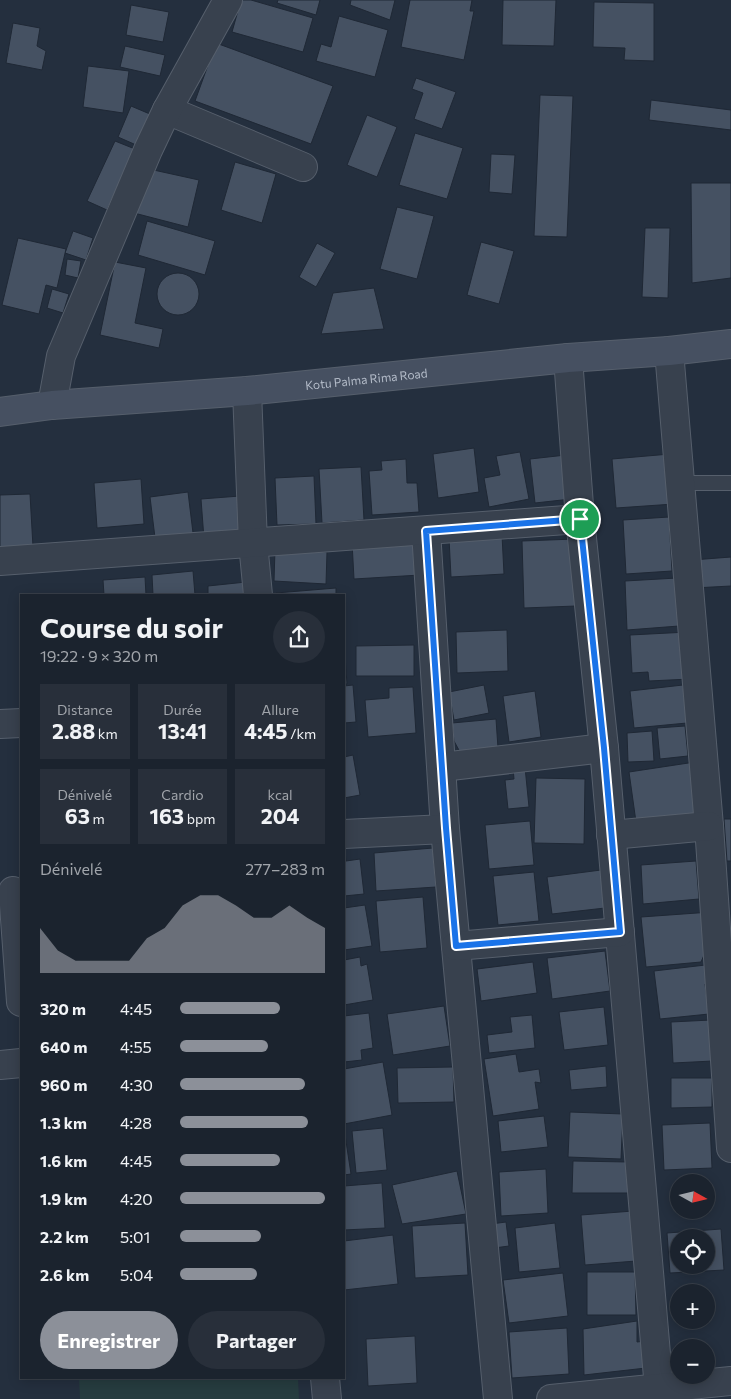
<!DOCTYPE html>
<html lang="fr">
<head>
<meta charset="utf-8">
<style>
  :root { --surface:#1b232e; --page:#282f3a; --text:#f1f3f6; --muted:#a0a4aa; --line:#39404a; --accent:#8c9099 }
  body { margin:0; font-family:Commissioner,sans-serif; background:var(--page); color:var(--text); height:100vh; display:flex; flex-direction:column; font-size:19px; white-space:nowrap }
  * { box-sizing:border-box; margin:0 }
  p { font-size:16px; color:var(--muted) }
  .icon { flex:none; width:28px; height:28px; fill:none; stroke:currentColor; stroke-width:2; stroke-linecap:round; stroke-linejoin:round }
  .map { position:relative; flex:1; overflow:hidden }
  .side { position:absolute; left:20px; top:594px; width:325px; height:785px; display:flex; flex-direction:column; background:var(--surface); border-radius:0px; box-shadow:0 2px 12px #0003,0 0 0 1px var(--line) }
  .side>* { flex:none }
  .needle { width:32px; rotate:98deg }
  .buttons { position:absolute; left:670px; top:1174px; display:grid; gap:10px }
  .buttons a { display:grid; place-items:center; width:45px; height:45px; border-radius:50%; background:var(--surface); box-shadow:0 2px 12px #0003,0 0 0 1px var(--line); font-size:25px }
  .pin { position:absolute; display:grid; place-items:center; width:42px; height:42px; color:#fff; margin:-21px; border:2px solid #fff; border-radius:50%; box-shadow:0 1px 5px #0007 }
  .round { display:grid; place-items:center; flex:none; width:52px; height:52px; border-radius:26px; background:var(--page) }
  .head { display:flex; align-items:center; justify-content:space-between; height:85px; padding:0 20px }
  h1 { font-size:28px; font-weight:700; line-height:38px }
  .figures { display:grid; grid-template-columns:repeat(3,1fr); gap:8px; height:85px; padding:5px 20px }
  .figures div { display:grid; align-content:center; border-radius:0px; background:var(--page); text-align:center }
  .figures b { font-size:21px; font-weight:700 }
  .figures small { font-size:14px; font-weight:400 }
  .figures p { font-size:14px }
  .chart { height:140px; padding:10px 20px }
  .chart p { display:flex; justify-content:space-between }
  .chart svg { width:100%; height:90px; margin-top:5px; fill:var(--accent); opacity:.7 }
  .action { display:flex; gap:10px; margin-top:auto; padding:10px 20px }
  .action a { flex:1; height:58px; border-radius:30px; background:var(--accent); color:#fff; font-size:20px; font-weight:700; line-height:58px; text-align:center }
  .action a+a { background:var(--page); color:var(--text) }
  ul { padding:0 20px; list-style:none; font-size:16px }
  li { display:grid; grid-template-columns:80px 60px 1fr; align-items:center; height:38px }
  li i { height:12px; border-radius:6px; background:var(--accent) }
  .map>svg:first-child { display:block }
  .green { fill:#263c3f }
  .building { fill:#455162; stroke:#1f2835; fill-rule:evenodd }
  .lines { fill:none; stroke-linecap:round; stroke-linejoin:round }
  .lane-casing { stroke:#565f6c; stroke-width:16 }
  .street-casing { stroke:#565f6c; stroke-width:30 }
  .secondary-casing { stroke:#565f6c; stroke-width:30 }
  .lane { stroke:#38414e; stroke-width:14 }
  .street { stroke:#38414e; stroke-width:28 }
  .secondary { stroke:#465061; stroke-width:28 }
  .route-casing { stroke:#fff; stroke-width:10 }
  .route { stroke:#1a73e8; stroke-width:6 }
  .labels { text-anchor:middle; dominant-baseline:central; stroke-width:4.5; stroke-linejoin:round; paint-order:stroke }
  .street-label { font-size:12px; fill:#b4bcc9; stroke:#1d2633 }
</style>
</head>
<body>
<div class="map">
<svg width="731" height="1399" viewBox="0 0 731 1399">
  <rect width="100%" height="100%" fill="#242f3e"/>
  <!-- green -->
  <polygon class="green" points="79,1378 298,1378 299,1399 80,1399"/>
  <!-- building -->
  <g class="building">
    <polygon points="241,0 251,0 313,18 303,52 232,32"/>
    <polygon points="278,0 320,0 316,15 277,3"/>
    <polygon points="351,0 395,0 390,20 350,5"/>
    <polygon points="410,0 472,0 470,11 474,11 464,60 401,47"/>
    <polygon points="503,0 556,0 554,46 502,45"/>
    <polygon points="594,2 654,3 654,61 624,60 625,48 593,47"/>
    <polygon points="131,5 169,12 163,42 126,35"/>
    <polygon points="339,16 388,30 375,77 316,61 321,44 331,47"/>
    <polygon points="13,23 40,28 37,46 46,51 42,70 6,63"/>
    <polygon points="216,43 333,86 311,144 195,101"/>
    <polygon points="125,46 165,55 160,76 120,67"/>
    <polygon points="88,66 129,71 123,113 83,107"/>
    <polygon points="416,78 456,92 442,129 414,119 423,93 412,89"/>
    <polygon points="540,95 573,96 567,237 534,236"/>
    <polygon points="651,100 731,110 731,130 649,120"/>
    <polygon points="131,106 157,117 143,148 118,137"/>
    <polygon points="367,115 397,127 377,177 347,165"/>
    <polygon points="415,133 463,148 447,199 399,185"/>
    <polygon points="115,141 135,149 107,210 87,201"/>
    <polygon points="491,154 515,155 512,194 489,192"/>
    <polygon points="235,162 276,174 262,223 221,210"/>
    <polygon points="149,169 199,180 188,227 134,213"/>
    <polygon points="691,183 731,183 731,278 692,283"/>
    <polygon points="397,207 434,216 417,279 380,269"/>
    <polygon points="147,221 215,241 205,275 138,255"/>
    <polygon points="645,228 670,228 668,298 642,297"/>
    <polygon points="73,231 93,238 86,260 65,253"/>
    <polygon points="18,238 66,249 57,288 46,285 39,314 2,305"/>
    <polygon points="481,242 514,251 499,304 467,295"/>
    <polygon points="317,243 335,253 316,287 299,277"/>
    <polygon points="67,259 81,261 78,278 65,275"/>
    <polygon points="115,262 146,268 135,323 163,329 159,348 100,335"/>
    <circle cx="178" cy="294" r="21"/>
    <polygon points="374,288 384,329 321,334 333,293"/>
    <polygon points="52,289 69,294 63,313 47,308"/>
    <polygon points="474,448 479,492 438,498 433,454"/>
    <polygon points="520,452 529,499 489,507 484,478 500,475 496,456"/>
    <polygon points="670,454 674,504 616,508 612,459"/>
    <polygon points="566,455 571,499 535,503 530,459"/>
    <polygon points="406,459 407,483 417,483 419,512 372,515 369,471 382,470 381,461"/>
    <polygon points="361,467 364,520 322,523 319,469"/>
    <polygon points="314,476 316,524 277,525 275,478"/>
    <polygon points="141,479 144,524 97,528 94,483"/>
    <polygon points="188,492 194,541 156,546 150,497"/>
    <polygon points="30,494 33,547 0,549 0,495"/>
    <polygon points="240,496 242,536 204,539 201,499"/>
    <polygon points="669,517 672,571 626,574 623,520"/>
    <polygon points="502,535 504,574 451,577 449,538"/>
    <polygon points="418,537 420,575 354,579 352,542"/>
    <polygon points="575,539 576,606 524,608 522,541"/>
    <polygon points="275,549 327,552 326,584 274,581"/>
    <polygon points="731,557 731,586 694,588 692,560"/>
    <polygon points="193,571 195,595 153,595 152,575"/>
    <polygon points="145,577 146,595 104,595 103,580"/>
    <polygon points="677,578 679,626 627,630 625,581"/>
    <polygon points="246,582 247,595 208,595 208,586"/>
    <polygon points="336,588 336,595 276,595 276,593"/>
    <polygon points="507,630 508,671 457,673 456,632"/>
    <polygon points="688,632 690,679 649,681 648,672 632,673 630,635"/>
    <polygon points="344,642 347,684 344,684"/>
    <polygon points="414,645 414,676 356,676 356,646"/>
    <polygon points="353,685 356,722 344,723 344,686"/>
    <polygon points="484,685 489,713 454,720 449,692"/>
    <polygon points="683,685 687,723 634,728 630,691"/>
    <polygon points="413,687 416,733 368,737 365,700 389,698 389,688"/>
    <polygon points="535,691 541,737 509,742 503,696"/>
    <polygon points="496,719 498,748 460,752 454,741 452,723"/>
    <polygon points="685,726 688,756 660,759 657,728"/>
    <polygon points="652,731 654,761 628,762 627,733"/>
    <polygon points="353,755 360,795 344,798 344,757"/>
    <polygon points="695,762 703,812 636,822 629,772"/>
    <polygon points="525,767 529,807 508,809 505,780 514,779 513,768"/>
    <polygon points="536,778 585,779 584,844 534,843"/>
    <polygon points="724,819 731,819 731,861 727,861"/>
    <polygon points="530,821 534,865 489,869 485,825"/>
    <polygon points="344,842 346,861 360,859 364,894 344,896"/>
    <polygon points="433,848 436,887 376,891 374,853"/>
    <polygon points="696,861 699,899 643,904 641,865"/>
    <polygon points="601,870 605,908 552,914 547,877"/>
    <polygon points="534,872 539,921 498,925 493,876"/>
    <polygon points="423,897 427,948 380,952 376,901"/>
    <polygon points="365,905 372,946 344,950 344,908"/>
    <polygon points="711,912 704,955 701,962 646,967 641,917"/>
    <polygon points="605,951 610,991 552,999 547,958"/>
    <polygon points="360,957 361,966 367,964 373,1000 344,1005 344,960"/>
    <polygon points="533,962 537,993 481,1001 477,969"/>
    <polygon points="714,964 716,983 705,984 709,1014 660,1019 654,971"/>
    <polygon points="444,1006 450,1046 393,1055 387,1014"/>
    <polygon points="604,1007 608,1045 564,1050 559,1012"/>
    <polygon points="369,1013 373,1048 361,1050 362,1060 344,1062 344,1016"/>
    <polygon points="532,1015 535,1048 489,1053 487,1035 512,1032 510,1017"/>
    <polygon points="711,1020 713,1061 673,1063 671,1022"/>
    <polygon points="516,1054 519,1072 539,1069 541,1083 535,1082 539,1109 493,1116 484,1059"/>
    <polygon points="383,1062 392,1115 344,1124 344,1069"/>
    <polygon points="606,1066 607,1087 571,1090 569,1070"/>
    <polygon points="453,1067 454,1102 398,1103 397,1068"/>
    <polygon points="671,1078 712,1078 712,1107 671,1108"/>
    <polygon points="570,1112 623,1114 621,1159 568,1157"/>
    <polygon points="544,1116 548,1147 501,1152 498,1121"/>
    <polygon points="710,1123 712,1168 664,1170 662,1125"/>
    <polygon points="344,1128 351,1174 344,1175"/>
    <polygon points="383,1128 387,1170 356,1173 352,1131"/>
    <polygon points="573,1161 628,1162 631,1193 572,1193"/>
    <polygon points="546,1169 548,1213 501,1216 499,1172"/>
    <polygon points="457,1171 466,1214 402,1224 392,1185"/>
    <polygon points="382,1183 385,1228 344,1230 344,1186"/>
    <polygon points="633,1211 636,1261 585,1265 581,1215"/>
    <polygon points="506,1222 509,1246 494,1248 491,1224"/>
    <polygon points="465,1223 468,1275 415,1278 412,1226"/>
    <polygon points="555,1223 560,1268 519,1272 515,1228"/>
    <path d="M721 1229 724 1270 670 1273 667 1233ZM679 1238H706V1265H679Z"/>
    <polygon points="393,1235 398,1284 344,1290 344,1241"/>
    <polygon points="587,1272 635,1272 636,1315 587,1315"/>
    <polygon points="563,1273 568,1316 509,1323 503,1280"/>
    <polygon points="637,1321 637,1342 645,1341 646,1368 584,1375 583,1329"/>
    <polygon points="567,1328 569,1374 512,1378 509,1332"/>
    <polygon points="415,1336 417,1383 368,1386 366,1339"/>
  </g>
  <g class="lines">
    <!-- lane casing -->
    <g class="lane-casing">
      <polyline id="lane" points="681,483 731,483"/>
    </g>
    <!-- street casing -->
    <g class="street-casing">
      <g id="street">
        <polyline points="167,110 303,167"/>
        <polyline points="669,351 709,826 731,1148"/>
        <polyline points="568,358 580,519 604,748 659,1389"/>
        <polyline points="247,391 253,543 258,595"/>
        <polyline points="52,405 61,356 148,150 167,110 228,0"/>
        <polyline points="426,531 445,829 498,1399"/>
        <polyline points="0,561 580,519"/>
        <polyline points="0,724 21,723"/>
        <polyline points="442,767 604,748"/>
        <polyline points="344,834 445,829"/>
        <polyline points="611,835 709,826"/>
        <polyline points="13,891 21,1002"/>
        <polyline points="456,946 620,932"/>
        <polyline points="0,1065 21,1063"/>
        <polyline points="325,1378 327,1399"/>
        <polyline points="551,1399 731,1381"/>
      </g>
    </g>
    <!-- secondary casing -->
    <g class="secondary-casing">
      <g id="secondary">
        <path id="s1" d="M0 412 52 405 247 391 568 358 669 351 731 344"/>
      </g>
    </g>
    <!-- lane -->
    <use href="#lane" class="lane"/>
    <!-- street -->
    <use href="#street" class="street"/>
    <!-- secondary -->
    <use href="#secondary" class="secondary"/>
  </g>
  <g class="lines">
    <!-- route casing -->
    <g class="route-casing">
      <polygon id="route" points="580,519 604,748 620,932 456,946 446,828 426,531"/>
    </g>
    <!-- route -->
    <use href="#route" class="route"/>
  </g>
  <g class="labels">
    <!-- street labels -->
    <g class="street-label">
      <text stroke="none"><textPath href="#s1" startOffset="368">Kotu Palma Rima Road</textPath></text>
    </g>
  </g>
</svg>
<div class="buttons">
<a><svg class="needle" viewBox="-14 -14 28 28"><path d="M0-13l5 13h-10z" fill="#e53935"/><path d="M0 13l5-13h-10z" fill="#a0a4aa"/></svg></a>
<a><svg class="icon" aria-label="locate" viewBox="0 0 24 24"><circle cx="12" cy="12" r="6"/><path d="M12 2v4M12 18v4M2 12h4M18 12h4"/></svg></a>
<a>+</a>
<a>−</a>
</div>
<div class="pin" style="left:580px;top:519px;background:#1e9e55"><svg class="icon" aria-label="arrive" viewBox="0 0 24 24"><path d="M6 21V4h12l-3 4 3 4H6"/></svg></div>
<section class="side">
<div class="head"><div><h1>Course du soir</h1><p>19:22 · 9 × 320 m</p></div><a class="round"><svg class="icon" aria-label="share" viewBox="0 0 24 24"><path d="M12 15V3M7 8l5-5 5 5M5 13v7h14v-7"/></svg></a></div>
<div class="figures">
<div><p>Distance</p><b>2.88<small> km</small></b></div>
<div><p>Durée</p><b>13:41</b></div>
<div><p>Allure</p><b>4:45<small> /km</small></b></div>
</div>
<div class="figures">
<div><p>Dénivelé</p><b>63<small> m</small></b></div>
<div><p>Cardio</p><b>163<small> bpm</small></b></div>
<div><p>kcal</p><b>204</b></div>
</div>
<div class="chart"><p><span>Dénivelé</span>277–283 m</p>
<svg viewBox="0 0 160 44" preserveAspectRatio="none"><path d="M0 44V22L10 33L20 38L30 38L40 38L50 38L60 27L70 22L80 11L90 6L100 6L110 11L120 17L130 17L140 11L150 17L160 22V44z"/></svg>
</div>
<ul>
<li><b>320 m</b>4:45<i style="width:69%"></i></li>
<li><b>640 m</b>4:55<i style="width:61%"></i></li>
<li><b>960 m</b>4:30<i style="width:86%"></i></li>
<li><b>1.3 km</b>4:28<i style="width:88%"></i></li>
<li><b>1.6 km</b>4:45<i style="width:69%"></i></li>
<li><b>1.9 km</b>4:20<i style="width:100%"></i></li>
<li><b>2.2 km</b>5:01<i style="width:56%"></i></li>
<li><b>2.6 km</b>5:04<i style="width:53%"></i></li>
</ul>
<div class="action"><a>Enregistrer</a><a>Partager</a></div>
</section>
</div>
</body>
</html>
